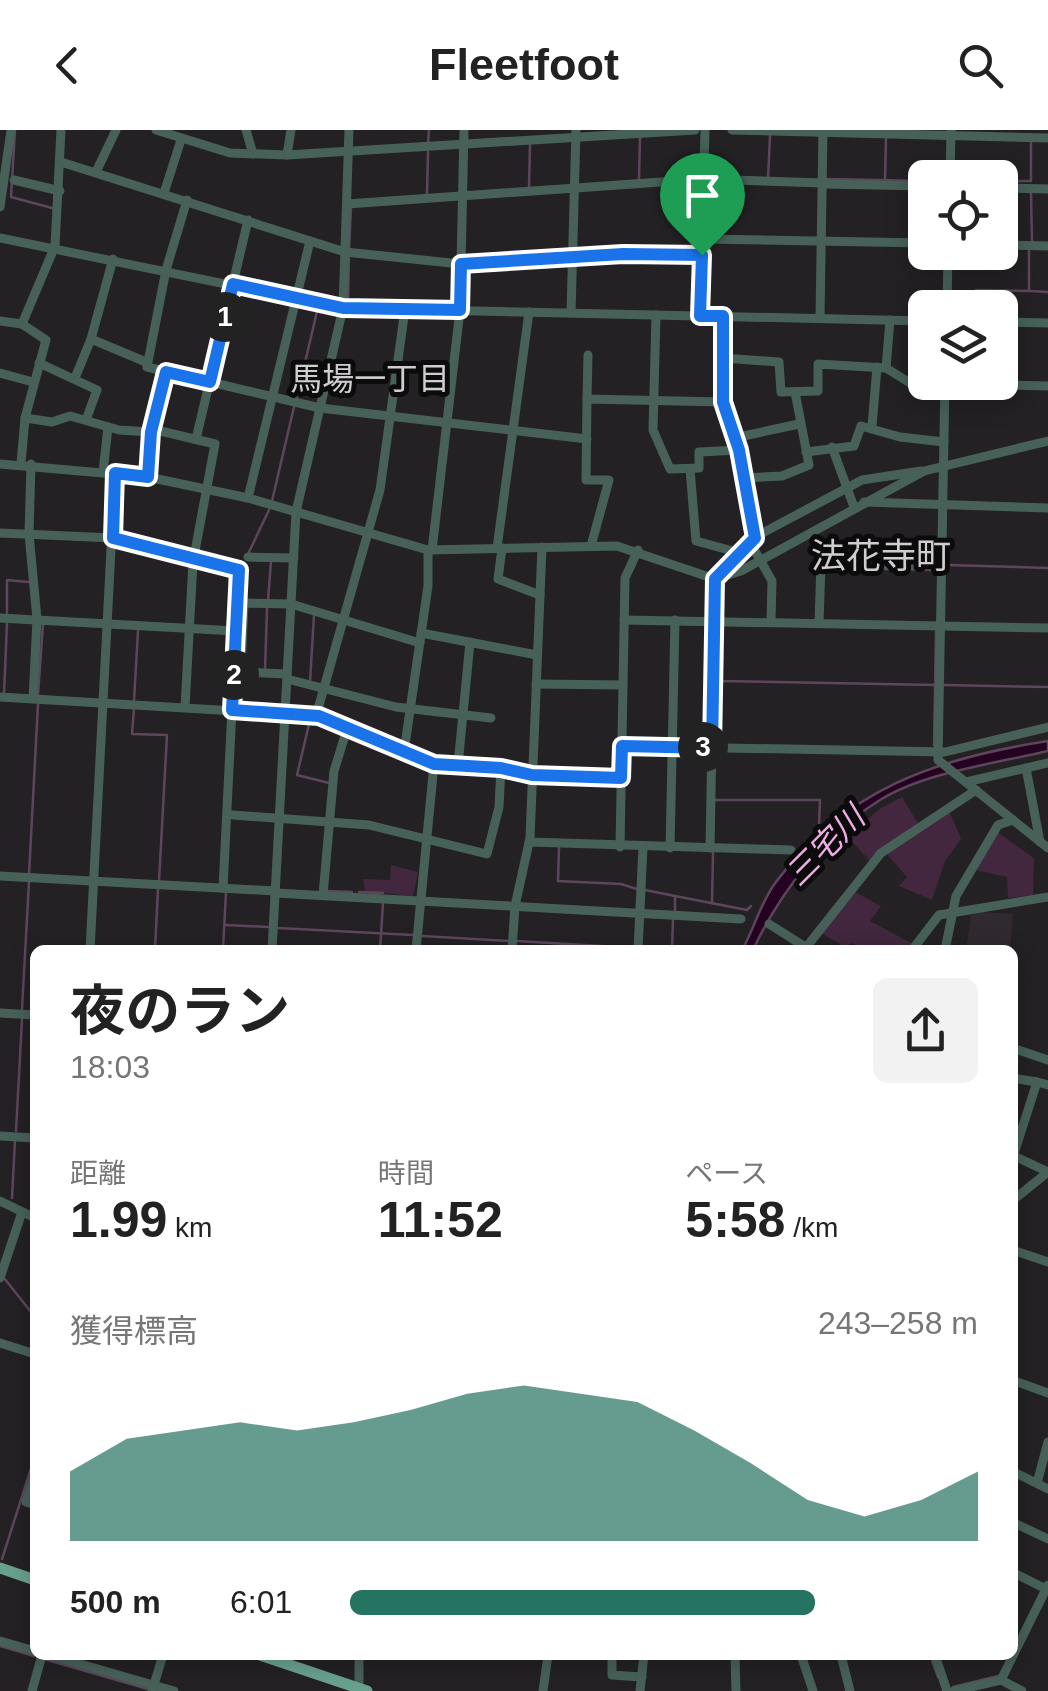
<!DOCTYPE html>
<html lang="ja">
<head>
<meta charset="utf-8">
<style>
  :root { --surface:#fff; --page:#f2f2f2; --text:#222; --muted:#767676; --accent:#257361 }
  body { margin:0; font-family:Helvetica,"Noto Sans JP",sans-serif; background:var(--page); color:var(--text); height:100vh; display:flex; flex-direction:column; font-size:38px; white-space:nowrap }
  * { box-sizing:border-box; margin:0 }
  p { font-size:32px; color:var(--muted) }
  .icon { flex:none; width:55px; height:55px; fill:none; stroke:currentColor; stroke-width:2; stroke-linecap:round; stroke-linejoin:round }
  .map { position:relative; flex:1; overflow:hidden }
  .sheet { position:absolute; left:30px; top:815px; width:988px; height:715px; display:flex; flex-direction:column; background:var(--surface); border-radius:15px; box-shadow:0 5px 25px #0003 }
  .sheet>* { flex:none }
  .buttons { position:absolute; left:908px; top:30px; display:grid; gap:20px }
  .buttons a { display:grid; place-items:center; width:110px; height:110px; border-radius:15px; background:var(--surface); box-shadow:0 5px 25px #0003; font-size:50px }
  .pin { position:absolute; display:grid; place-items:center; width:85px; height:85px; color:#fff; margin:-102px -42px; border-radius:50% 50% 50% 0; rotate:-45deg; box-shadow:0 0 10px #0007 }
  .pin .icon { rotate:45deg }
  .km { position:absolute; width:50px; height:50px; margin:-25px; border-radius:50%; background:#222; color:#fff; font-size:28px; line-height:50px; text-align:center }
  .round { display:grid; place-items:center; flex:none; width:105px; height:105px; border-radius:15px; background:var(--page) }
  .head { display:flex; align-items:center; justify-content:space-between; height:170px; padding:0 40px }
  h1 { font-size:55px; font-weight:700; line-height:75px }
  .stats { display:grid; grid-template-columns:repeat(3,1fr); gap:15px; height:170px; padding:10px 40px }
  .stats div { display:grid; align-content:center }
  .stats b { font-size:50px; font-weight:700 }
  .stats small { font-size:28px; font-weight:400 }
  .stats p { font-size:28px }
  .chart { height:280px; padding:20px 40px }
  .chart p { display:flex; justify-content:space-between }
  .chart svg { width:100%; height:180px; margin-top:10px; fill:var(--accent); opacity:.7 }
  ul { padding:0 40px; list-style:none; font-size:32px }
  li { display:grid; grid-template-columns:160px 120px 1fr; align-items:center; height:75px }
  li i { height:25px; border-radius:12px; background:var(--accent) }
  header { display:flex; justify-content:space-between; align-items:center; height:130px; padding:0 40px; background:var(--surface); font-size:45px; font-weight:700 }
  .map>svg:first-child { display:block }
  .built { fill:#30292f }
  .green { fill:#42273e }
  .water { fill:#260222; stroke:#5e455c; stroke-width:2.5 }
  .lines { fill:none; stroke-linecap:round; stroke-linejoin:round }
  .stream { stroke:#5e455c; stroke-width:2.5 }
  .minor { stroke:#476159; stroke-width:9 }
  .major { stroke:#69a18f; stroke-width:11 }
  .route-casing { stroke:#fff; stroke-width:20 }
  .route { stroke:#1a73e8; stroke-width:12 }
  .labels { text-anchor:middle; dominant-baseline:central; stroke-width:10; stroke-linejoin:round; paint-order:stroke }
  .neighbourhood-label { font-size:32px; fill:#d0cdd0; stroke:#0c0b0c }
  .water-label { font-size:32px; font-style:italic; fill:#efabe3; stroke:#0c0b0c }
  .quarter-label { font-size:35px; fill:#d0cdd0; stroke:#0c0b0c }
</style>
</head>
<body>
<header><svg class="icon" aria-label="back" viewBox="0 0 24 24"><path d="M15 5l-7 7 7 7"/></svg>Fleetfoot<svg class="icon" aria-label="search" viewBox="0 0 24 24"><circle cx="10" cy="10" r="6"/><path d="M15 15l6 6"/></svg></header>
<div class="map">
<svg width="1048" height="1561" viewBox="0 0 1048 1561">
  <rect width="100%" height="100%" fill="#232123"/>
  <!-- built -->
  <polygon class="built" points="984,782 1013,784 1010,820 966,820 971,785"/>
  <!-- green -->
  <g class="green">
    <polygon points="902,667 919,695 869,730 847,706 881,678"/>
    <polygon points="949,680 961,709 945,731 932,770 899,756 907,747 885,722"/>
    <polygon points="996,701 1034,728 1033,765 1008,768 1007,747 976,740"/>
    <polygon points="391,735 418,742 413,766 365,761 363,749 390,750"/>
    <polygon points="851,760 881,776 870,791 913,814 910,820 868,820 851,813 847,818 819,802"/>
  </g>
  <!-- water -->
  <path class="water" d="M1048 611V621C998 633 925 642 880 670 825 704 780 762 753 820H742C755 797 760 773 776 752 846 658 938 628 1048 611Z"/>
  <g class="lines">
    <!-- stream -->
    <g class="stream">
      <polyline points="15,0 11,67 52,78"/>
      <polyline points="428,13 429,0"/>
      <polyline points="768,48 770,6"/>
      <polyline points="827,49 925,51"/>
      <polyline points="639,50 640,8"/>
      <polyline points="885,50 886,8"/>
      <polyline points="1000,51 1031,51 1031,11"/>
      <polyline points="529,57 530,15"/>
      <polyline points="1031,62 1032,112"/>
      <polyline points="427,64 428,22"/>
      <polyline points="349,120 351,78"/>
      <polyline points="1030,161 1048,162"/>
      <polyline points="348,173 349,127"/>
      <polyline points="976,178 976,160 1029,161 1029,121"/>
      <polyline points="297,267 318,177 337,181"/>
      <polyline points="272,371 294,277"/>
      <polyline points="249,422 269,380"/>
      <polyline points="946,435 1048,438"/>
      <polyline points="825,438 937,440"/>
      <polyline points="268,471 271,431"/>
      <polyline points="7,485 7,450 28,452"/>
      <polyline points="265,540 267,479"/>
      <polyline points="717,551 935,555"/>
      <polyline points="310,552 314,485"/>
      <polyline points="944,555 1048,557"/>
      <polyline points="4,564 7,493"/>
      <polyline points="38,565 43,494"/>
      <polyline points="134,571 138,501"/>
      <polyline points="134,579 132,604 167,605 159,751"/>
      <polyline points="310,590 297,645 329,653"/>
      <polyline points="934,615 936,501"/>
      <polyline points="715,670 820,670 819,695"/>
      <polyline points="559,718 558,751 621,754 640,760"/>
      <polyline points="29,745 38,574"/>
      <polyline points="645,760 675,766"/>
      <polyline points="328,761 352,762"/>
      <polyline points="359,762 383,763"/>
      <polyline points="712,771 713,722"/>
      <polyline points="675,783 675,766 747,780 751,776"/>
      <polyline points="226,795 268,797"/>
      <polyline points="278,798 413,805"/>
      <polyline points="422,806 509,811"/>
      <polyline points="517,811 635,818"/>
      <polyline points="642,818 680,820"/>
      <polyline points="155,820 158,759"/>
      <polyline points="223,820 226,762"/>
      <polyline points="380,820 383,773"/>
      <polyline points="672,820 673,789"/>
      <polyline points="22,879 29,752"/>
      <polyline points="16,1001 22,889"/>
      <polyline points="12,1068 15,1010"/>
      <polyline points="4,1148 35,1187"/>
      <polyline points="2,1429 35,1326"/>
      <polyline points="0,1516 34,1526"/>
      <polyline points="930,1525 938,1547"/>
      <polyline points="44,1529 148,1559"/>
      <polyline points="953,1557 998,1546"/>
    </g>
    <!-- minor -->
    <g class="minor">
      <polyline points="156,0 230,23 287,25 695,0"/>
      <polyline points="246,0 253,24"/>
      <polyline points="732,0 1048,8"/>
      <polyline points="287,25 291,0"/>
      <polyline points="61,32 345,122 461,134 623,123 702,125"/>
      <polyline points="96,42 116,0"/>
      <polyline points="950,48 951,0"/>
      <polyline points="14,50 60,61"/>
      <polyline points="823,54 925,56"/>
      <polyline points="1000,58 1048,59"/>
      <polyline points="164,63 181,10"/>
      <polyline points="187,70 166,140 147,237 320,278 587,309"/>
      <polyline points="347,74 704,49 822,53"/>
      <polyline points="0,77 11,0"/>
      <polyline points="0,108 343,178 925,191"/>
      <polyline points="702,109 925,113"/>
      <polyline points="1000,115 1048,116"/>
      <polyline points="113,129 91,209 146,232"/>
      <polyline points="947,178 948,122"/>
      <polyline points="571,183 576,0"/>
      <polyline points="656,185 653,300 670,339 699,338 699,322 739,320"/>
      <polyline points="700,186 705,0"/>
      <polyline points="820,188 823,0"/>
      <polyline points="0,191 22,194 46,210 25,288 21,333"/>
      <polyline points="1000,192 1048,193"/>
      <polyline points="22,194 55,116 61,0"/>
      <polyline points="723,228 779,232 781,262 818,261 818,234 886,238 910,253 1048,256"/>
      <polyline points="39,233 97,260 86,290"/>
      <polyline points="886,238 890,190"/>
      <polyline points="0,243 33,252"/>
      <polyline points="75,248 91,209"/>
      <polyline points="945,252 938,630 1048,718"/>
      <polyline points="587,269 588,225"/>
      <polyline points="25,288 52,292 70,286 119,300 151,302"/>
      <polyline points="872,296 877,237"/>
      <polyline points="152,299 215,314 193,432 185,577"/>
      <polyline points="734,308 799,294"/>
      <polyline points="196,309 248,90"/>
      <polyline points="832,317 854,377"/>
      <polyline points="806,322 854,316 861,296 900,307 944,312"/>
      <polyline points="0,334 148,347 248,368 428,420 617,416 715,449 741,441 924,341 1048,311"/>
      <polyline points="31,334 29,404 37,489 33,569"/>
      <polyline points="690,339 696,411 740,423"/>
      <polyline points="103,342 108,297"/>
      <polyline points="148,347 151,302 166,242"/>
      <polyline points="743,348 782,346 809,335 795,262"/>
      <polyline points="248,368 310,111"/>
      <polyline points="864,372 1048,378"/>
      <polyline points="0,403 113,408 239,440 223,758"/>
      <polyline points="755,407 862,350 921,341"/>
      <polyline points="751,414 772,451 771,492"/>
      <polyline points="591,416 609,350 586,350 587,269 723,272"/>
      <polyline points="497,418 529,182"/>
      <polyline points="502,418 498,449 540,465"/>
      <polyline points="432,420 460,180 464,0"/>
      <polyline points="248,427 294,428"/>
      <polyline points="0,488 236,501"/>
      <polyline points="624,490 1048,498"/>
      <polyline points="819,493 821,433 942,435"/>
      <polyline points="421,503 537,525"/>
      <polyline points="287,544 241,542 244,473 291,474 420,513"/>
      <polyline points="287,549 396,577 491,588"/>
      <polyline points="536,554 623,555"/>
      <polyline points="0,567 319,586 434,634 533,642"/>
      <polyline points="316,586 380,360 405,179"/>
      <polyline points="622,616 945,622 1048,597"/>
      <polyline points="404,622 428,456 428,420"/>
      <polyline points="458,635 470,512"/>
      <polyline points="1026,638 1040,712"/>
      <polyline points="532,645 621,648"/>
      <polyline points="966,652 1048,633"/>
      <polyline points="233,685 369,695 487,724 499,677 501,637"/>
      <polyline points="529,712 791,720"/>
      <polyline points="620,717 625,448 638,420"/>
      <polyline points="670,718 675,490"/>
      <polyline points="710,718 715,449 755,407 739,320 723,272 723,186"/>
      <polyline points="0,746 275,761"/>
      <polyline points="275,763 741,789"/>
      <polyline points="323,765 334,641 347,599"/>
      <polyline points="769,794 807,818"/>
      <polyline points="90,820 115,343"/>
      <polyline points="272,820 296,382 343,178 349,0"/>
      <polyline points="416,820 434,634"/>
      <polyline points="512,820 515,776 530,708 542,417"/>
      <polyline points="638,820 643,717"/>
      <polyline points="804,820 881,723 976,660"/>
      <polyline points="912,820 939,785 1048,767"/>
      <polyline points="945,820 956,766 998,695 1013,690"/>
      <polyline points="0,883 35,885"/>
      <polyline points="1012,918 1048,930"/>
      <polyline points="1012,948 1037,952"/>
      <polyline points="0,1006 35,1008"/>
      <polyline points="1012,1025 1048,1042 1012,1071"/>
      <polyline points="1012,1030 1037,952 1048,955"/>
      <polyline points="0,1071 35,1088"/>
      <polyline points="1012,1120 1048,1132"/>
      <polyline points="0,1148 22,1082"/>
      <polyline points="0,1213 35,1224"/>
      <polyline points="1012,1250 1048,1263"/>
      <polyline points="1012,1341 1048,1359"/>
      <polyline points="35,1345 26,1372 35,1375"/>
      <polyline points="1037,1353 1048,1312"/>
      <polyline points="1012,1392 1048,1409"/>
      <polyline points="1012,1442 1048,1460"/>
      <polyline points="0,1511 35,1521"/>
      <polyline points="49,1525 174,1561"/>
      <polyline points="612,1525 612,1545 642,1547"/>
      <polyline points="735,1525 736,1561"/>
      <polyline points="801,1525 813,1561"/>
      <polyline points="841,1525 850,1561"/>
      <polyline points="935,1525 947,1561"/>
      <polyline points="1001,1550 1048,1455"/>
      <polyline points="32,1561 42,1525"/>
      <polyline points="152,1561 163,1525"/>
      <polyline points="359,1561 359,1525"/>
      <polyline points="543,1561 548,1525"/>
      <polyline points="640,1561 644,1525"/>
      <polyline points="954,1561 1001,1550 1022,1561"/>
    </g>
    <!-- major -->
    <g class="major">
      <polyline points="0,1438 35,1450"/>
      <polyline points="260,1525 367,1561"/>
    </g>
  </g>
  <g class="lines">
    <!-- route casing -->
    <g class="route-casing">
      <polygon id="route" points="623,124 702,125 700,186 723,186 723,272 739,320 755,408 715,449 712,618 622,616 621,648 532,645 501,638 434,634 319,586 232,580 239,440 113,408 115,343 148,347 151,302 166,242 210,252 233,154 343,178 460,180 461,134"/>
    </g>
    <!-- route -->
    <use href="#route" class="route"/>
  </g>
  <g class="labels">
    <!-- neighbourhood labels -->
    <g class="neighbourhood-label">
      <text x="370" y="249">馬場一丁目</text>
    </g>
    <!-- water labels -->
    <g class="water-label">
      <text transform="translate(825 716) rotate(-45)">三宅川</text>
    </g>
    <!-- quarter labels -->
    <g class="quarter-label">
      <text x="881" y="425">法花寺町</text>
    </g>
  </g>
</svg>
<div class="buttons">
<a><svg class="icon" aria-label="locate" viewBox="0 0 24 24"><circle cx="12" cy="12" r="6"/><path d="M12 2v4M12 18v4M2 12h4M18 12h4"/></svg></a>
<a><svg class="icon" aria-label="layers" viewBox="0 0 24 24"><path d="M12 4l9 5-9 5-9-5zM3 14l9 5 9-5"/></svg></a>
</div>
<div class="pin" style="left:702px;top:125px;background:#1e9e55"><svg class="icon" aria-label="arrive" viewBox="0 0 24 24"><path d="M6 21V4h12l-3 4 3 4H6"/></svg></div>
<b class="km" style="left:225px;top:187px">1</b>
<b class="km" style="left:234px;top:545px">2</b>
<b class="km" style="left:703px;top:617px">3</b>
<section class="sheet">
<div class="head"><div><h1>夜のラン</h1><p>18:03</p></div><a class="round"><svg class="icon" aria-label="share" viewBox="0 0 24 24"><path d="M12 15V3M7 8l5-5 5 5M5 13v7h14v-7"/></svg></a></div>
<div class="stats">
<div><p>距離</p><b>1.99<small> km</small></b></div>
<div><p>時間</p><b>11:52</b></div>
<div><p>ペース</p><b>5:58<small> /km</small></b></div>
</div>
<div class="chart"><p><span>獲得標高</span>243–258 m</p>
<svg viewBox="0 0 160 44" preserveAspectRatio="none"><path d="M0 44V27L10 19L20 17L30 15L40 17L50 15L60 12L70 8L80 6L90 8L100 10L110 17L120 25L130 34L140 38L150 34L160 27V44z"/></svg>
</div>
<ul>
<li><b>500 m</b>6:01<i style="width:74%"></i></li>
</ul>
</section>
</div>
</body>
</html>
